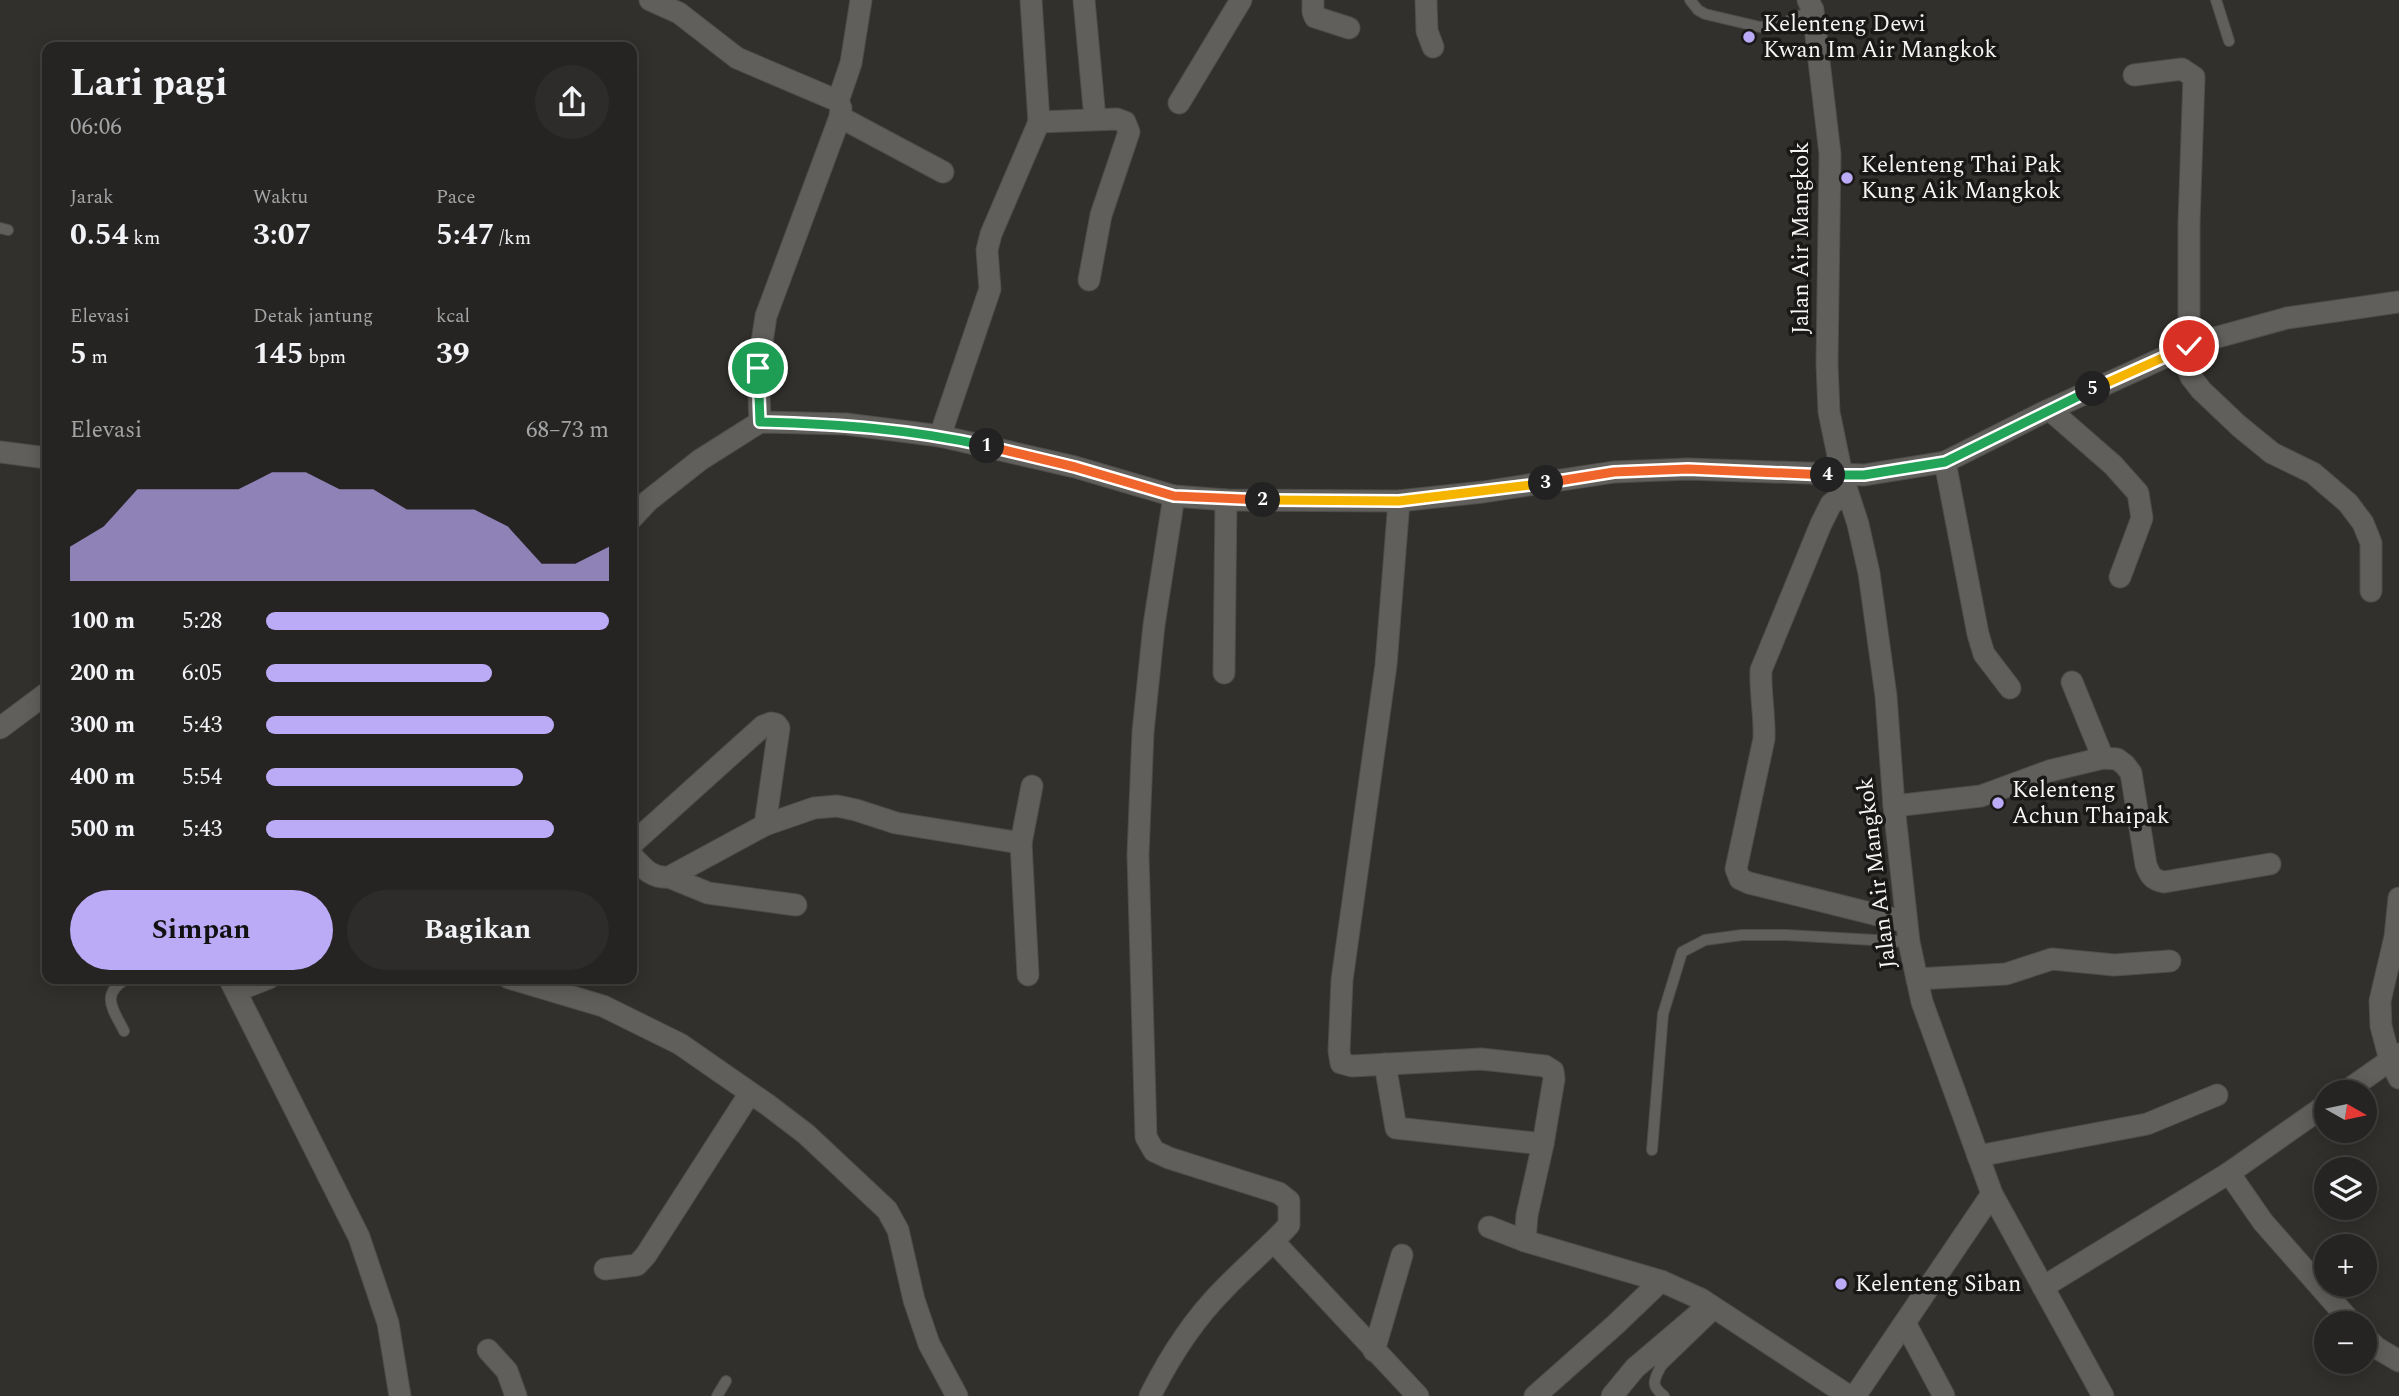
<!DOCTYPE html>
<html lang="id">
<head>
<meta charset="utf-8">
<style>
  :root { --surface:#252422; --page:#2d2c2a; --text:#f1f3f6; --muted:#a3a4a5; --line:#424140; --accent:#bbaaf6 }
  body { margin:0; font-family:Spectral,serif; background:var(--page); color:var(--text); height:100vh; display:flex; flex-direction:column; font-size:26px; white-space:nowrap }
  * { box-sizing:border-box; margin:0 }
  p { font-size:23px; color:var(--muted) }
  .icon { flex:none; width:38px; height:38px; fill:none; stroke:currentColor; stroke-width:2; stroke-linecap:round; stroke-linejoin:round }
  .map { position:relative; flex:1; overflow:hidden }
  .side { position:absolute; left:42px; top:42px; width:595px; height:942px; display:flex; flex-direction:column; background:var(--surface); border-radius:14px; box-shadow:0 4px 18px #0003,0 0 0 2px var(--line) }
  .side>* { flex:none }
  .needle { width:46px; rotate:99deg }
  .tools { position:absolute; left:2314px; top:1080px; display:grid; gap:14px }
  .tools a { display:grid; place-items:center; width:63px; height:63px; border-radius:50%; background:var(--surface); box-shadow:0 4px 18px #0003,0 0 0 2px var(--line); font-size:35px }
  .pin { position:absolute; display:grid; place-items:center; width:60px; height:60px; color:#fff; margin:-30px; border:4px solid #fff; border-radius:50%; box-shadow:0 2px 7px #0007 }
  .km { position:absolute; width:35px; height:35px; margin:-18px; border-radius:50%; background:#222; color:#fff; font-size:19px; line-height:35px; text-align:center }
  .round { display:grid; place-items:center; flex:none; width:74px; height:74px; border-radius:37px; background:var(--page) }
  .overview { display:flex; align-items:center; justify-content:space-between; height:119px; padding:0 28px }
  h1 { font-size:38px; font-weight:700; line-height:52px }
  .metrics { display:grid; grid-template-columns:repeat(3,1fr); gap:10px; height:119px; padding:7px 28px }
  .metrics div { display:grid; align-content:center }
  .metrics b { font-size:30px; font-weight:700 }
  .metrics small { font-size:19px; font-weight:400 }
  .metrics p { font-size:19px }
  .chart { height:196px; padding:14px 28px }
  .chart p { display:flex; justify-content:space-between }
  .chart svg { width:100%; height:126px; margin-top:7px; fill:var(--accent); opacity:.7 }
  .cta { display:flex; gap:14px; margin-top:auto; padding:14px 28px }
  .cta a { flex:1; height:80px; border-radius:42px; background:var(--accent); color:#111; font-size:28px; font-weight:700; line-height:80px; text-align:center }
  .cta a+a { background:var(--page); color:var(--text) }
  ul { padding:0 28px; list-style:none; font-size:23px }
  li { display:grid; grid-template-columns:112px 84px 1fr; align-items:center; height:52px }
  li i { height:18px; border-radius:9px; background:var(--accent) }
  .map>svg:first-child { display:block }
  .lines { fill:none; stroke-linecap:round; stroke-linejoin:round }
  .service-casing { stroke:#4e4d4a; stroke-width:12 }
  .minor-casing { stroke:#4e4d4a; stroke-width:23 }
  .service { stroke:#605f5c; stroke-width:10 }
  .minor { stroke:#605f5c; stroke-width:21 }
  .split-1-casing { stroke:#fff; stroke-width:14 }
  .split-2-casing { stroke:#fff; stroke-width:14 }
  .split-3-casing { stroke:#fff; stroke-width:14 }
  .split-4-casing { stroke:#fff; stroke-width:14 }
  .split-5-casing { stroke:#fff; stroke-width:14 }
  .split-6-casing { stroke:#fff; stroke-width:14 }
  .split-1 { stroke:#22a559; stroke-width:9 }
  .split-2 { stroke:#f0652b; stroke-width:9 }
  .split-3 { stroke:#f5b400; stroke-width:9 }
  .split-4 { stroke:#f0652b; stroke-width:9 }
  .split-5 { stroke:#22a559; stroke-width:9 }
  .split-6 { stroke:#f5b400; stroke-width:9 }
  .poi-dot { fill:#bbaaf6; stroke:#191817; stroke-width:2.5 }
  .labels { text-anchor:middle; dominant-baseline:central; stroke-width:7; stroke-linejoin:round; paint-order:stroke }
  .poi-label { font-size:23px; fill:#f4f4f2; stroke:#191817; text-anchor:start }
  .street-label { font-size:23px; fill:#f4f4f2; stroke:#191817 }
</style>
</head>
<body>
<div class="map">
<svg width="2399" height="1396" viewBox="0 0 2399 1396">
  <rect width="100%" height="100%" fill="#31302d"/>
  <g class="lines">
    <!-- service casing -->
    <g class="service-casing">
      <g id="service">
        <polyline points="1690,0 1698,10 1705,14 1760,27 1777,26 1813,10"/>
        <polyline points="2216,0 2229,41"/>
        <polyline points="0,228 8,230"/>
        <path d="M124 1031C113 1009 99 994 128 978"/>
        <polyline points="1652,1150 1663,1014 1682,952 1705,940 1742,935 1786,935 1909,942"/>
        <polyline points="1651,1354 1661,1366 1719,1310"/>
        <path d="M1661 1366C1654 1380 1650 1385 1664 1396"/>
        <polyline points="717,1396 726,1381"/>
      </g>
    </g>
    <!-- minor casing -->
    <g class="minor-casing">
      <g id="minor">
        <polyline points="650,0 679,13 737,58 838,101 841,108 840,117 766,316 758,368 760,422"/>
        <polyline points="1084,0 1095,119"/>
        <polyline points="1313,0 1313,12 1315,17 1349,28"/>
        <polyline points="1426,0 1427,31 1433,47"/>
        <polyline points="1808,0 1813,10 1830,154 1827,364 1829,412 1842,475 1858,524 1869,573 1886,696 1894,806 1909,942 1922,1002 1992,1194 2103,1396"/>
        <polyline points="2134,75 2182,69 2194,77 2189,223 2189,346"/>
        <polyline points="838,101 851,63 861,0"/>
        <polyline points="1179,103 1241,0"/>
        <polyline points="840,117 943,172"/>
        <polyline points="1039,122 1117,119 1125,122 1129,132 1101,215 1089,280"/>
        <polyline points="2180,350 2191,377 2201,390 2239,426 2272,453 2313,473 2348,503 2363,523 2371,543 2371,591"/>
        <polyline points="2050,410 2113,465 2138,493 2142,518 2120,577"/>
        <polyline points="940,436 990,289 987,250 991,234 1039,122 1031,0"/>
        <polyline points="0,452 47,458"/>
        <polyline points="1945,462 1978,634 1984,654 2010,688"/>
        <path d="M1847 493 1831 504 1821 524 1761 670C1760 693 1765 716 1764 739L1736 869 1740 879 1749 883 1906 922"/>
        <polyline points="1399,501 1386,665 1342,980 1339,1051 1341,1063 1352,1066 1481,1059 1545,1066 1553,1071 1554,1079 1543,1144 1527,1215 1525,1241 1661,1281 1701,1299 1849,1396"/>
        <polyline points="632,518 648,501 700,460 760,422 846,424 940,436 1075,467 1174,496 1226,500 1399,501 1483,492 1614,472 1688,469 1864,475 1945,462 2040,414 2196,343 2287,318 2399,302"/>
        <polyline points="1224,673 1226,500"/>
        <polyline points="2072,682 2103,758"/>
        <polyline points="0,728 47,693"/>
        <path d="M1894 806 1981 796 2049 771 2103 758 2117 759 2125 765 2131 773 2146 865C2150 876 2153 880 2164 882L2270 864"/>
        <polyline points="632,844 763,726 771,723 776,724 779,728 765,825"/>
        <path d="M632 856C643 867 651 879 669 877L765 825 814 808 837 806 856 810 896 823 1021 843"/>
        <polyline points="669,877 708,893 796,905"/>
        <polyline points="2399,898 2395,937 2380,1001 2381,1026 2390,1060 2399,1078"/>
        <polyline points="1028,975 1021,843 1032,786"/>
        <polyline points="229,978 359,1237 388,1323 400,1396"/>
        <polyline points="509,978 603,1006 680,1044 768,1105 806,1134 887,1210 898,1230 914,1300 929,1344 957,1396"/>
        <polyline points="1917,979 2006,974 2052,959 2114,965 2170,961"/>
        <polyline points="236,991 269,978"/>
        <polyline points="1385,1064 1396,1128 1543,1144"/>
        <polyline points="2345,1092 2399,1054"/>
        <polyline points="1978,1156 2147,1124 2217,1095"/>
        <polyline points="2229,1173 2263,1222 2352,1323"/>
        <polyline points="1489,1227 1525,1241"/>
        <polyline points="1274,1242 1418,1396"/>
        <polyline points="605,1269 637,1265 646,1255 750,1093"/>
        <polyline points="2043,1287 2229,1173 2326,1105"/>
        <polyline points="1905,1323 1944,1396"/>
        <polyline points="2364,1336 2377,1348 2399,1361"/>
        <polyline points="488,1350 507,1371 516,1396"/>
        <polyline points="1374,1351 1402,1255"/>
        <path d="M1150 1396C1169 1358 1193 1320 1224 1289 1245 1267 1269 1247 1289 1225V1201L1279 1193 1169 1158 1154 1151 1146 1137 1138 855 1143 732 1154 625 1174 496"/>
        <polyline points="1535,1396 1615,1325 1661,1281"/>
        <polyline points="1612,1396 1635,1368 1709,1305"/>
        <polyline points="1855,1396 1992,1194"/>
      </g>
    </g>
    <!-- service -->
    <use href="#service" class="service"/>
    <!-- minor -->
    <use href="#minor" class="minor"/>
  </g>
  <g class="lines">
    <!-- split-1 casing -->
    <g class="split-1-casing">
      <path id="split-1" d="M758 368 760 422C838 424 910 429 987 446"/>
    </g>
    <!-- split-2 casing -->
    <g class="split-2-casing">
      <polyline id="split-2" points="987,446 1075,467 1174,496 1263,500"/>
    </g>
    <!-- split-3 casing -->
    <g class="split-3-casing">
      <polyline id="split-3" points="1263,500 1399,501 1546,483"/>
    </g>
    <!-- split-4 casing -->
    <g class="split-4-casing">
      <polyline id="split-4" points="1546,483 1614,472 1688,469 1828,475"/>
    </g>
    <!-- split-5 casing -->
    <g class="split-5-casing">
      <polyline id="split-5" points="1828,475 1864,475 1945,462 2093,389"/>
    </g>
    <!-- split-6 casing -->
    <g class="split-6-casing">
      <polyline id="split-6" points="2093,389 2189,346"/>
    </g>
    <!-- split-1 -->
    <use href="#split-1" class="split-1"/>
    <!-- split-2 -->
    <use href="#split-2" class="split-2"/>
    <!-- split-3 -->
    <use href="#split-3" class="split-3"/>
    <!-- split-4 -->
    <use href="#split-4" class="split-4"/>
    <!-- split-5 -->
    <use href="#split-5" class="split-5"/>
    <!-- split-6 -->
    <use href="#split-6" class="split-6"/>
  </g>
  <!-- markers -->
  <g class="poi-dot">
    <circle cx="1749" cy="37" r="7"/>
    <circle cx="1847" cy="178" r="7"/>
    <circle cx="1998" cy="803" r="7"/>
    <circle cx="1841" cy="1284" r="7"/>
  </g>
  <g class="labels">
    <!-- poi labels -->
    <g class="poi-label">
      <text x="1763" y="24">Kelenteng Dewi<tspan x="1763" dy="26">Kwan Im Air Mangkok</tspan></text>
      <text x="1861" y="165">Kelenteng Thai Pak<tspan x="1861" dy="26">Kung Aik Mangkok</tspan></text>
      <text x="2012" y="790">Kelenteng<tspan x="2012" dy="26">Achun Thaipak</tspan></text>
      <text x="1855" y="1284">Kelenteng Siban</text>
    </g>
    <!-- street labels -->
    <g class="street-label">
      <text transform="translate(1801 238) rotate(-90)">Jalan Air Mangkok</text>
      <text transform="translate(1877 873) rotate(-97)">Jalan Air Mangkok</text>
    </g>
  </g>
</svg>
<div class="tools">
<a><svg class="needle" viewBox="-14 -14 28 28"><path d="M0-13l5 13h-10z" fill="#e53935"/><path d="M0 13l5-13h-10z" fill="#a3a4a5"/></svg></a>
<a><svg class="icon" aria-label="layers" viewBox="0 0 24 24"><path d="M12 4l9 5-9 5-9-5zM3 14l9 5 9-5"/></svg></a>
<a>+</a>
<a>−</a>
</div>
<div class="pin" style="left:758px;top:368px;background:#1e9e55"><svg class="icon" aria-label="arrive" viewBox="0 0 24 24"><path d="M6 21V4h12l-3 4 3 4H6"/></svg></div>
<div class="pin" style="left:2189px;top:346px;background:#d93025"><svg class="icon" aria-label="check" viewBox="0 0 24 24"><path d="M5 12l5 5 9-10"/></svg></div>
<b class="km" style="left:987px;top:446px">1</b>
<b class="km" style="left:1263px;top:500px">2</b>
<b class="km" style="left:1546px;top:483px">3</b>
<b class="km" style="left:1828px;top:475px">4</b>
<b class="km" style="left:2093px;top:389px">5</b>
<section class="side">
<div class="overview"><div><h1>Lari pagi</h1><p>06:06</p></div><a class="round"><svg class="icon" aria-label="share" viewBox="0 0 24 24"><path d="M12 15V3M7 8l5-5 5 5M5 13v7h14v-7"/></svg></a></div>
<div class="metrics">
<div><p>Jarak</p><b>0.54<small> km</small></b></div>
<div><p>Waktu</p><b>3:07</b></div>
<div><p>Pace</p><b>5:47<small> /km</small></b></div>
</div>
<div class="metrics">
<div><p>Elevasi</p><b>5<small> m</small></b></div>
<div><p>Detak jantung</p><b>145<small> bpm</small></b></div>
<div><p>kcal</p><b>39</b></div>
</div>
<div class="chart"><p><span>Elevasi</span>68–73 m</p>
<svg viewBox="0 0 160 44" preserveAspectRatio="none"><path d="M0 44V32L10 25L20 12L30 12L40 12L50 12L60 6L70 6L80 12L90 12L100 19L110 19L120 19L130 25L140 38L150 38L160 32V44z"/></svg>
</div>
<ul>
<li><b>100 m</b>5:28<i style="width:100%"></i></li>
<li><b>200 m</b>6:05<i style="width:66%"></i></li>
<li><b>300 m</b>5:43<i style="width:84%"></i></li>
<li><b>400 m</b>5:54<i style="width:75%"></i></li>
<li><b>500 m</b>5:43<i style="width:84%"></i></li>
</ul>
<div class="cta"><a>Simpan</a><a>Bagikan</a></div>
</section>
</div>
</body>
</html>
